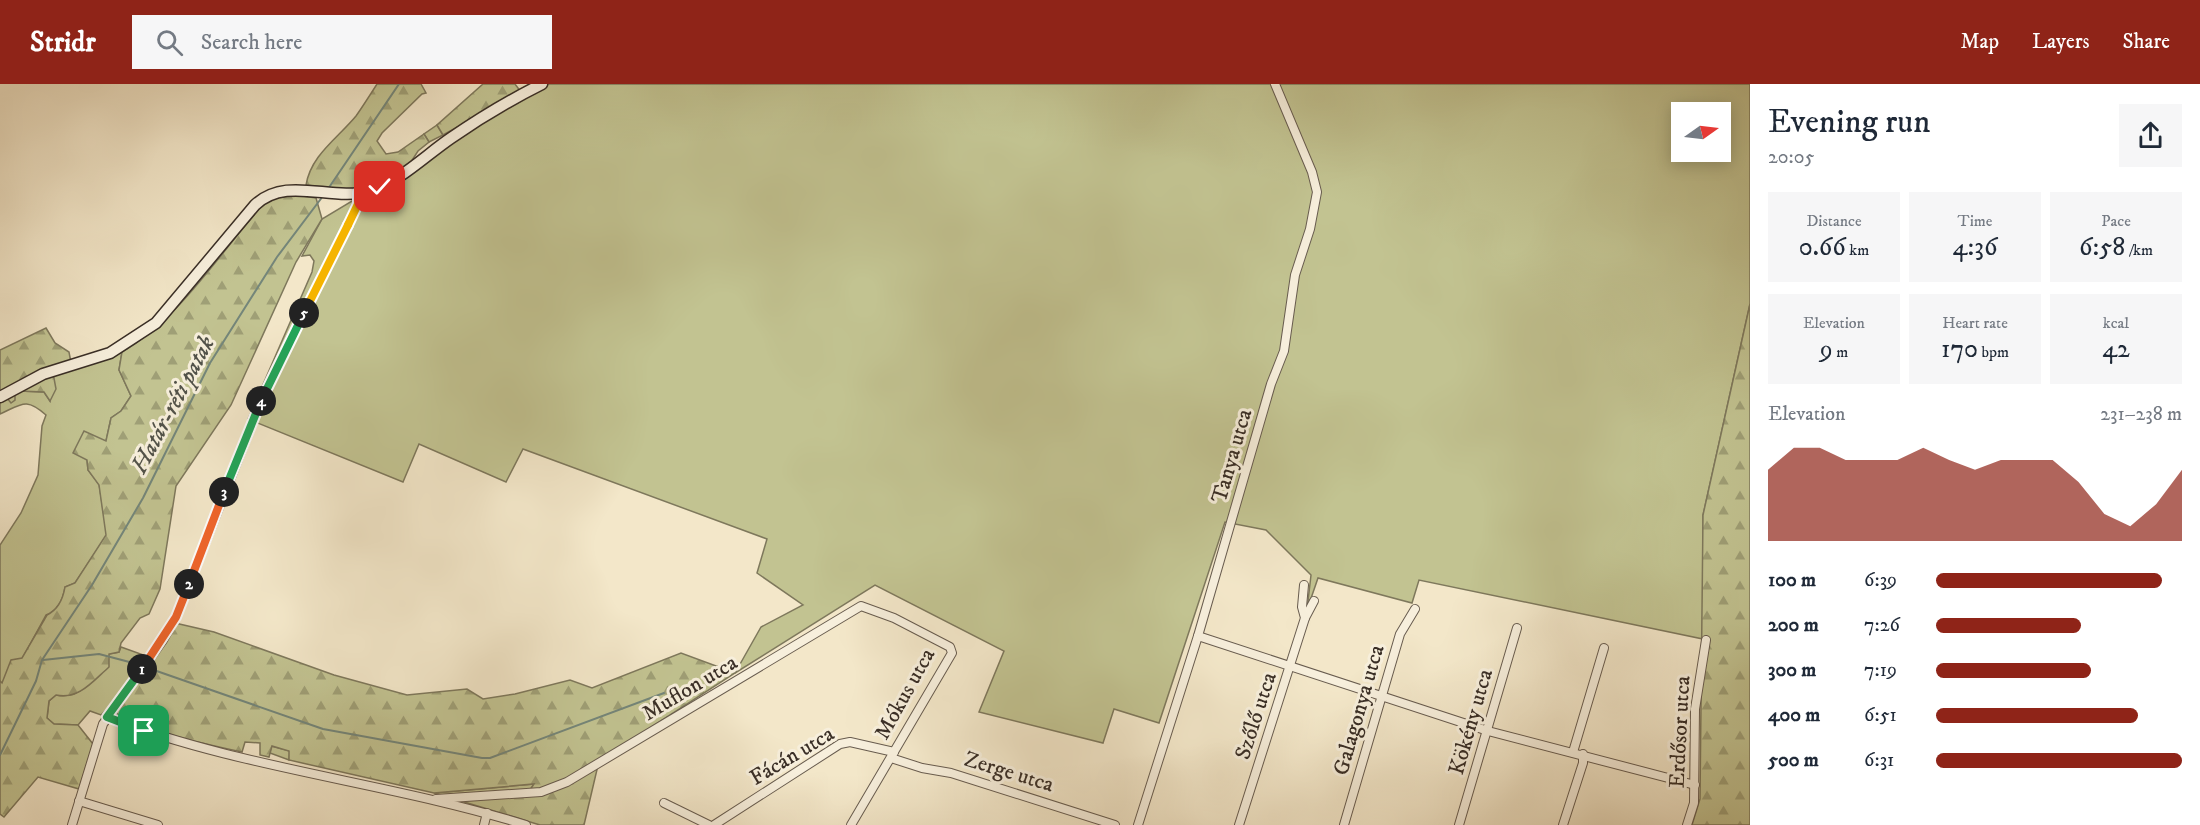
<!DOCTYPE html>
<html lang="en">
<head>
<meta charset="utf-8">
<style>
  :root { --surface:#fff; --page:#f6f6f7; --text:#1f2937; --muted:#747a83; --accent:#8f2418 }
  body { margin:0; font-family:"IM FELL DW Pica",serif; background:var(--page); color:var(--text); height:100vh; display:flex; flex-direction:column; font-size:22px; white-space:nowrap }
  * { box-sizing:border-box; margin:0 }
  p { font-size:20px; color:var(--muted) }
  .icon { flex:none; width:33px; height:33px; fill:none; stroke:currentColor; stroke-width:2; stroke-linecap:round; stroke-linejoin:round }
  .map { position:relative; flex:1; overflow:hidden }
  .drawer { display:flex; flex-direction:column; background:var(--surface); width:450px }
  .drawer>* { flex:none }
  .needle { width:39px; rotate:76deg }
  .tools { position:absolute; left:1671px; top:18px; display:grid; gap:12px }
  .tools a { display:grid; place-items:center; width:60px; height:60px; border-radius:0px; background:var(--surface); box-shadow:0 3px 15px #0003; font-size:30px }
  .pin { position:absolute; display:grid; place-items:center; width:51px; height:51px; color:#fff; margin:-26px; border-radius:12px; box-shadow:0 3px 9px #0006 }
  .km { position:absolute; width:30px; height:30px; margin:-15px; border-radius:50%; background:#222; color:#fff; font-size:16px; line-height:30px; text-align:center }
  .round { display:grid; place-items:center; flex:none; width:63px; height:63px; border-radius:0px; background:var(--page) }
  .headline { display:flex; align-items:center; justify-content:space-between; height:102px; padding:0 18px }
  h1 { font-size:33px; font-weight:600; line-height:45px }
  .figures { display:grid; grid-template-columns:repeat(3,1fr); gap:9px; height:102px; padding:6px 18px }
  .figures div { display:grid; align-content:center; border-radius:0px; background:var(--page); text-align:center }
  .figures b { font-size:26px; font-weight:600 }
  .figures small { font-size:16px; font-weight:400 }
  .figures p { font-size:16px }
  .chart { height:168px; padding:12px 18px }
  .chart p { display:flex; justify-content:space-between }
  .chart svg { width:100%; height:108px; margin-top:6px; fill:var(--accent); opacity:.7 }
  ul { padding:0 18px; list-style:none; font-size:20px }
  li { display:grid; grid-template-columns:96px 72px 1fr; align-items:center; height:45px }
  li i { height:15px; border-radius:8px; background:var(--accent) }
  header { display:flex; align-items:center; gap:36px; box-sizing:border-box; height:84px; padding:0 30px; background:var(--accent); color:#fff }
  header strong { font-size:28px }
  nav { display:flex; gap:33px; margin-inline-start:auto; font-size:21px }
  .search { width:420px; height:54px; background:var(--page); display:flex; align-items:center; gap:15px; box-sizing:border-box; padding:0 21px; border-radius:0px; color:var(--muted); font-size:22px }
  main { display:flex; flex:1; min-height:0 }
  .map>svg:first-child { display:block }
  .grass { fill:#c2c391; stroke:#7e785c; stroke-width:1.5; fill-rule:evenodd }
  .forest { fill:url(#forest-firs); stroke:#7e785c; stroke-width:1.5 }
  .lines { fill:none; stroke-linecap:round; stroke-linejoin:round }
  .stream { stroke:#74867a; stroke-width:2 }
  .street-casing { stroke:#685c4f; stroke-width:10 }
  .secondary-casing { stroke:#392e26; stroke-width:13 }
  .street { stroke:#f7efdc; stroke-width:8 }
  .secondary { stroke:#f7efdc; stroke-width:10 }
  .split-1-casing { stroke:#fff; stroke-width:12 }
  .split-2-casing { stroke:#fff; stroke-width:12 }
  .split-3-casing { stroke:#fff; stroke-width:12 }
  .split-4-casing { stroke:#fff; stroke-width:12 }
  .split-5-casing { stroke:#fff; stroke-width:12 }
  .split-6-casing { stroke:#fff; stroke-width:12 }
  .split-7-casing { stroke:#fff; stroke-width:12 }
  .split-1 { stroke:#22a559; stroke-width:8 }
  .split-2 { stroke:#f0652b; stroke-width:8 }
  .split-3 { stroke:#f0652b; stroke-width:8 }
  .split-4 { stroke:#22a559; stroke-width:8 }
  .split-5 { stroke:#22a559; stroke-width:8 }
  .split-6 { stroke:#f5b400; stroke-width:8 }
  .split-7 { stroke:#f5b400; stroke-width:8 }
  .labels { text-anchor:middle; dominant-baseline:central; stroke-width:6; stroke-linejoin:round; paint-order:stroke }
  .street-label { font-size:22px; fill:#392e26; stroke:#f7efdc }
  .water-label { font-size:24px; font-style:italic; fill:#525249; stroke:#f7efdc }
</style>
</head>
<body>
<header>
<strong>Stridr</strong>
<div class="search"><svg class="icon" aria-label="search" viewBox="0 0 24 24"><circle cx="10" cy="10" r="6"/><path d="M15 15l6 6"/></svg>Search here</div>
<nav><a>Map</a><a>Layers</a><a>Share</a></nav>
</header>
<main>
<div class="map">
<svg width="1750" height="741" viewBox="0 0 1750 741">
  <defs>
    <pattern id="forest-firs" width="22" height="20" patternUnits="userSpaceOnUse" patternTransform="scale(1.5)"><rect width="22" height="20" fill="#c2c391"/><path d="M5 1l3.5 6h-7zM16 11l3.5 6h-7z" fill="#9f9f76"/></pattern>
  </defs>
  <rect width="100%" height="100%" fill="#f3e7c9"/>
  <filter id="stains"><feTurbulence type="fractalNoise" baseFrequency=".00333" numOctaves="4"/><feColorMatrix values="0 0 0 0 .2 0 0 0 0 .09 0 0 0 0 .02 0 0 0 .5 -.17"/></filter>
  <radialGradient id="worn" r=".72"><stop offset=".6" stop-color="#630" stop-opacity="0"/><stop offset="1" stop-color="#630" stop-opacity=".3"/></radialGradient>
  <!-- grass -->
  <g class="grass">
    <path d="M547 0H1750V220L1703 431V555L1419 496 1412 519 1318 494 1307 526 1311 491 1266 446 1225 438 1159 639 1114 625 1103 659 979 628 1004 567 875 501 735 589 761 543 803 521 757 489 767 455 523 365 506 398 419 360 403 398 248 335 312 188 314 177 310 171 302 172 322 135ZM1682 28H1720V68H1682Z"/>
    <polygon points="437,41 443,51 429,58 424,50"/>
    <path d="M122 268 119 286 131 312 121 327 111 334 106 357 87 376 88 386 99 400 107 451 75 499 65 503C63 515 58 526 46 531L22 575 10 582 2 600 0 597V461L21 429 38 391 42 342 46 331C26 313 22 320 0 330V318L19 307 44 308 50 317 53 289 107 275Z"/>
    <path d="M121 563 152 574 113 628 105 627 101 631 90 627 78 641 54 640 47 634 49 617 56 611C84 617 95 591 109 570L119 568Z"/>
    <polygon points="271,662 290,667 289,676 270,669"/>
    <polygon points="534,700 530,706 451,714 434,709"/>
  </g>
  <!-- forest -->
  <g class="forest">
    <path d="M377 0H421L426 9 422 10 382 49 377 57 386 70 398 68 424 50 429 58 418 67 407 84 371 106H346L306 101C311 71 337 55 356 32 363 22 370 11 377 0Z"/>
    <polygon points="483,0 515,0 521,8 443,51 437,41"/>
    <path d="M289 110 316 114 322 135 296 178 231 321 176 402 160 505 149 530 140 534 121 559 119 568 109 570V583C93 597 79 616 56 611L49 617 47 634 54 640 78 641 93 660 79 705 38 693 4 733 0 730V597L2 599 11 576 22 574 47 531C58 526 63 515 65 503L75 499 106 451 99 401 88 386 87 376 73 369 84 347 106 357 111 334 121 327 131 312 119 286 122 268C181 234 222 165 268 115Z"/>
    <polygon points="1750,220 1750,741 1692,741 1700,715 1703,431"/>
    <polygon points="46,244 55,259 69,268 72,284 53,289 56,305 50,317 44,308 19,307 15,310 15,316 11,319 7,314 0,318 0,266"/>
    <path d="M175 539 214 548 334 591 407 611 467 605 483 615 515 610 570 596 592 604 681 569 735 589 599 677 584 741H540L451 714 530 706 534 700 434 709 289 676V667L272 662 269 673 260 671V659L245 658 242 668C196 658 155 649 113 628Z"/>
  </g>
  <g class="lines">
    <!-- stream -->
    <g class="stream">
      <polyline points="328,105 399,0"/>
      <polyline points="43,576 99,570 137,580"/>
      <polyline points="148,584 323,645 482,674 490,674 664,609"/>
      <polyline points="0,671 36,597 42,576 92,501 143,414 210,279 277,173 323,112"/>
    </g>
    <!-- street casing -->
    <g class="street-casing">
      <g id="street">
        <polyline points="1305,534 1314,517"/>
        <polyline points="1198,552 1488,647 1695,701"/>
        <path d="M107 633C242 685 388 698 526 741"/>
        <polyline points="1573,668 1604,564"/>
        <polyline points="891,674 922,684 951,689 1115,741"/>
        <polyline points="436,715 541,708 567,698 861,522 894,534 950,563 952,569 851,741"/>
        <polyline points="79,717 158,741"/>
        <polyline points="664,719 709,741"/>
        <polyline points="72,741 103,640 163,556 176,533 265,307 346,145 358,120 358,109"/>
        <polyline points="484,741 487,729"/>
        <polyline points="714,741 840,660 850,658 894,668"/>
        <polyline points="1138,741 1198,552 1271,300 1284,267 1295,191 1310,145 1317,108 1312,88 1275,0"/>
        <polyline points="1239,741 1305,534 1302,523 1304,501"/>
        <polyline points="1344,741 1400,550 1415,525"/>
        <polyline points="1459,741 1517,544"/>
        <polyline points="1563,741 1583,679 1583,670"/>
        <polyline points="1687,741 1694,719 1695,625 1706,556"/>
      </g>
    </g>
    <!-- secondary casing -->
    <g class="secondary-casing">
      <path id="secondary" d="M0 313 43 290 110 269 156 239 255 121C287 91 331 118 370 107 399 98 426 71 451 54 480 34 510 16 542 0"/>
    </g>
    <!-- street -->
    <use href="#street" class="street"/>
    <!-- secondary -->
    <use href="#secondary" class="secondary"/>
  </g>
  <g class="lines">
    <!-- split-1 casing -->
    <g class="split-1-casing">
      <polyline id="split-1" points="142,585 107,633 144,647"/>
    </g>
    <!-- split-2 casing -->
    <g class="split-2-casing">
      <polyline id="split-2" points="142,585 176,533 189,500"/>
    </g>
    <!-- split-3 casing -->
    <g class="split-3-casing">
      <polyline id="split-3" points="189,500 224,408"/>
    </g>
    <!-- split-4 casing -->
    <g class="split-4-casing">
      <polyline id="split-4" points="224,408 261,317"/>
    </g>
    <!-- split-5 casing -->
    <g class="split-5-casing">
      <polyline id="split-5" points="261,317 304,229"/>
    </g>
    <!-- split-6 casing -->
    <g class="split-6-casing">
      <polyline id="split-6" points="304,229 348,141"/>
    </g>
    <!-- split-7 casing -->
    <g class="split-7-casing">
      <polyline id="split-7" points="348,141 358,120 358,109 380,103"/>
    </g>
    <!-- split-1 -->
    <use href="#split-1" class="split-1"/>
    <!-- split-2 -->
    <use href="#split-2" class="split-2"/>
    <!-- split-3 -->
    <use href="#split-3" class="split-3"/>
    <!-- split-4 -->
    <use href="#split-4" class="split-4"/>
    <!-- split-5 -->
    <use href="#split-5" class="split-5"/>
    <!-- split-6 -->
    <use href="#split-6" class="split-6"/>
    <!-- split-7 -->
    <use href="#split-7" class="split-7"/>
  </g>
  <g class="labels">
    <!-- street labels -->
    <g class="street-label">
      <text transform="translate(1232 372) rotate(-74)">Tanya utca</text>
      <text transform="translate(690 604) rotate(-31)">Muflon utca</text>
      <text transform="translate(905 610) rotate(-61)">Mókus utca</text>
      <text transform="translate(1359 626) rotate(-74)">Galagonya utca</text>
      <text transform="translate(1256 632) rotate(-72)">Szőlő utca</text>
      <text transform="translate(1471 638) rotate(-74)">Kökény utca</text>
      <text transform="translate(1680 648) rotate(-87)">Erdősor utca</text>
      <text transform="translate(792 672) rotate(-31)">Fácán utca</text>
      <text transform="translate(1009 688) rotate(17)">Zerge utca</text>
    </g>
    <!-- water labels -->
    <g class="water-label">
      <text transform="translate(173 321) rotate(-62)">Határ-réti patak</text>
    </g>
  </g>
  <rect width="100%" height="100%" filter="url(#stains)"/>
  <rect width="100%" height="100%" fill="url(#worn)"/>
</svg>
<div class="tools">
<a><svg class="needle" viewBox="-14 -14 28 28"><path d="M0-13l5 13h-10z" fill="#e53935"/><path d="M0 13l5-13h-10z" fill="#747a83"/></svg></a>
</div>
<div class="pin" style="left:144px;top:647px;background:#1e9e55"><svg class="icon" aria-label="arrive" viewBox="0 0 24 24"><path d="M6 21V4h12l-3 4 3 4H6"/></svg></div>
<div class="pin" style="left:380px;top:103px;background:#d93025"><svg class="icon" aria-label="check" viewBox="0 0 24 24"><path d="M5 12l5 5 9-10"/></svg></div>
<b class="km" style="left:142px;top:585px">1</b>
<b class="km" style="left:189px;top:500px">2</b>
<b class="km" style="left:224px;top:408px">3</b>
<b class="km" style="left:261px;top:317px">4</b>
<b class="km" style="left:304px;top:229px">5</b>
</div>
<section class="drawer">
<div class="headline"><div><h1>Evening run</h1><p>20:05</p></div><a class="round"><svg class="icon" aria-label="share" viewBox="0 0 24 24"><path d="M12 15V3M7 8l5-5 5 5M5 13v7h14v-7"/></svg></a></div>
<div class="figures">
<div><p>Distance</p><b>0.66<small> km</small></b></div>
<div><p>Time</p><b>4:36</b></div>
<div><p>Pace</p><b>6:58<small> /km</small></b></div>
</div>
<div class="figures">
<div><p>Elevation</p><b>9<small> m</small></b></div>
<div><p>Heart rate</p><b>170<small> bpm</small></b></div>
<div><p>kcal</p><b>42</b></div>
</div>
<div class="chart"><p><span>Elevation</span>231–238 m</p>
<svg viewBox="0 0 160 44" preserveAspectRatio="none"><path d="M0 44V15L10 6L20 6L30 11L40 11L50 11L60 6L70 11L80 15L90 11L100 11L110 11L120 20L130 33L140 38L150 29L160 15V44z"/></svg>
</div>
<ul>
<li><b>100 m</b>6:39<i style="width:92%"></i></li>
<li><b>200 m</b>7:26<i style="width:59%"></i></li>
<li><b>300 m</b>7:19<i style="width:63%"></i></li>
<li><b>400 m</b>6:51<i style="width:82%"></i></li>
<li><b>500 m</b>6:31<i style="width:100%"></i></li>
</ul>
</section>
</main>
</body>
</html>
